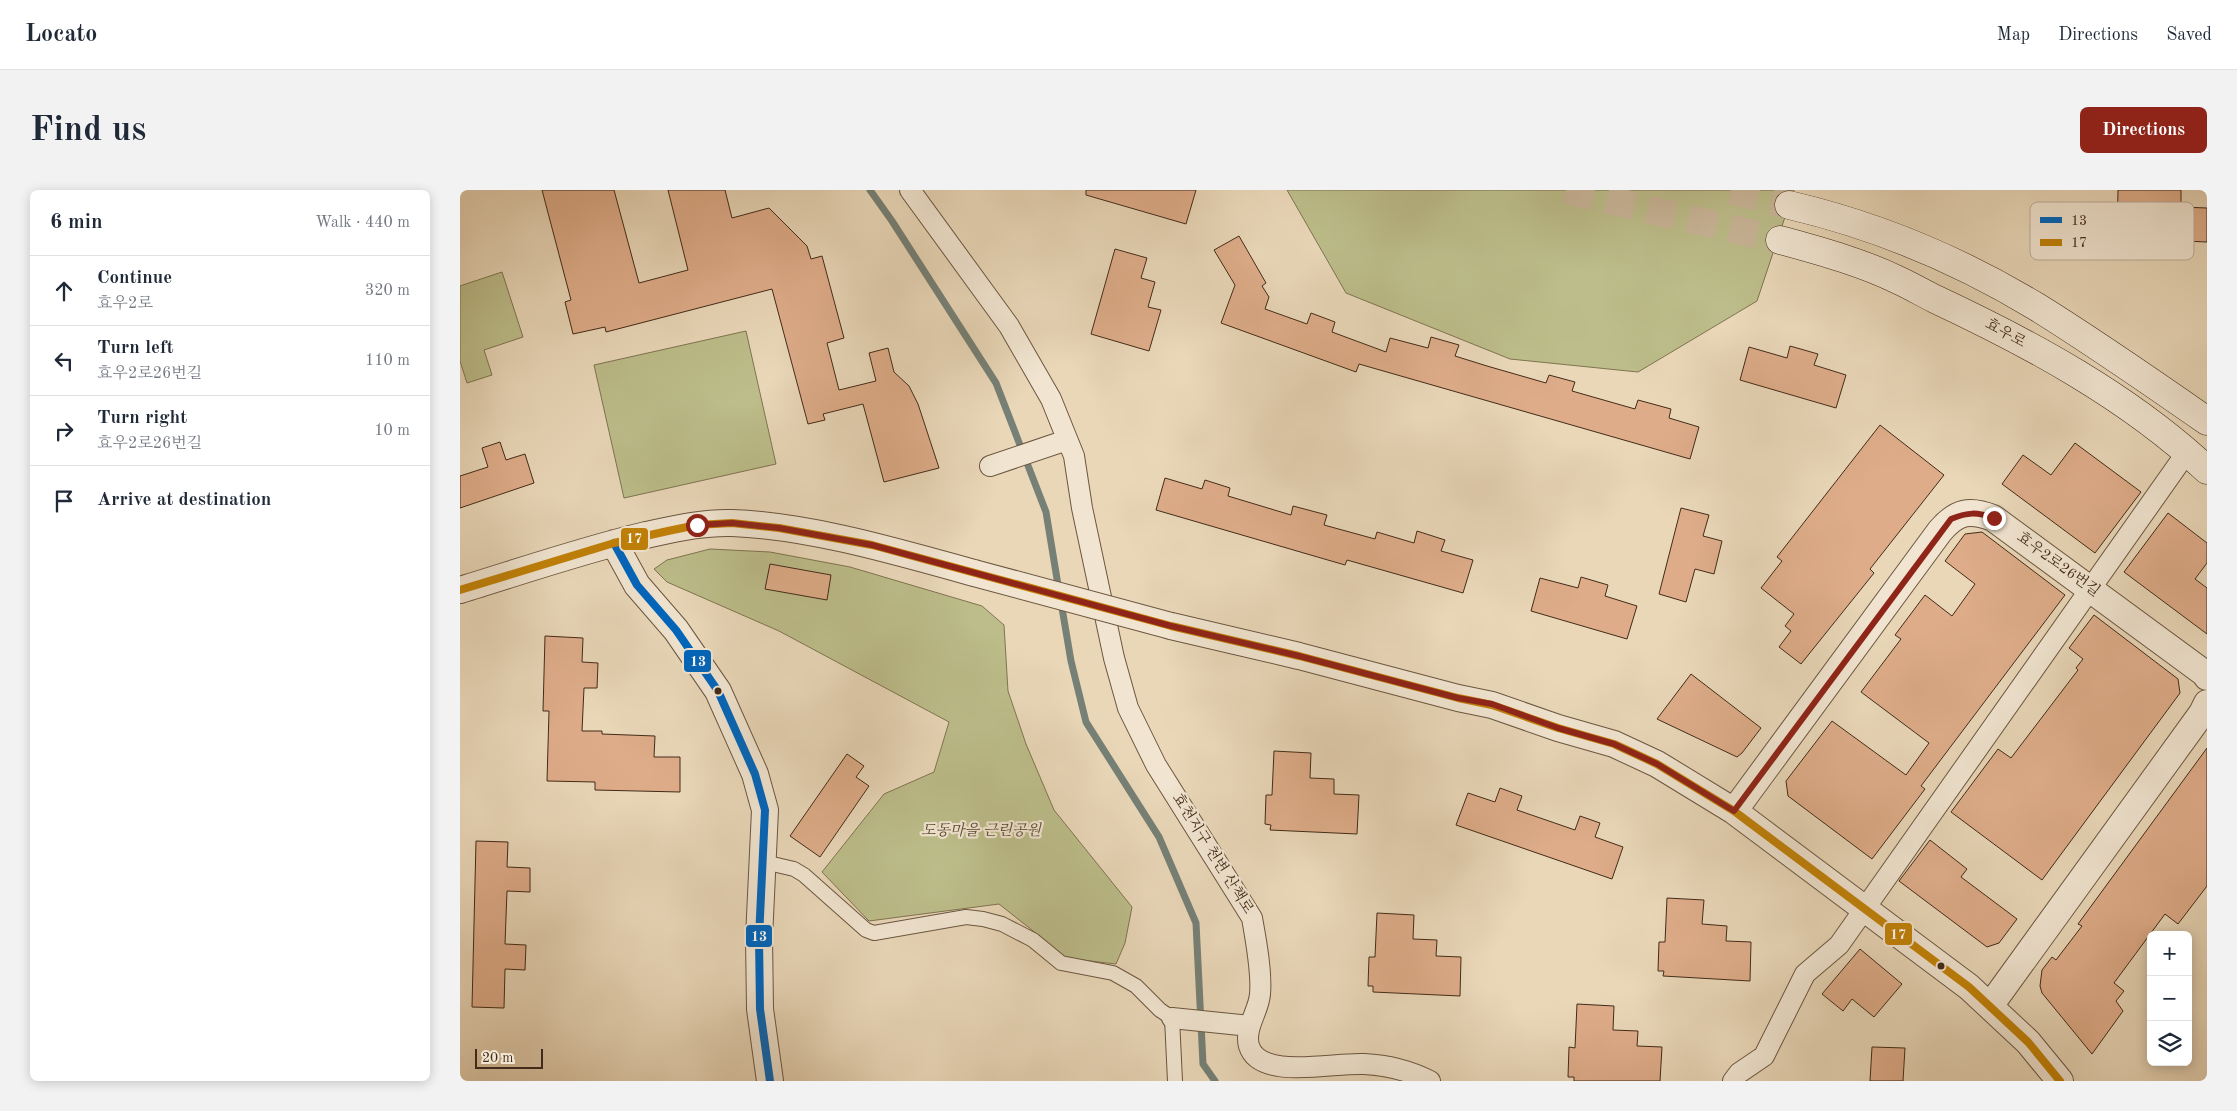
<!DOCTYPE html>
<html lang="en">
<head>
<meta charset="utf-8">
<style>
  body { margin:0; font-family:"Old Standard TT","Noto Serif KR",serif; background:#f2f2f3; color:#1f2937 }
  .controls { position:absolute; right:15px; bottom:15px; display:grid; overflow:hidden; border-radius:8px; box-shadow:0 2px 12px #0003 }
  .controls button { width:45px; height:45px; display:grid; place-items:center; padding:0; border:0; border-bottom:1px solid #e0e1e3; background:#fff; color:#1f2937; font:25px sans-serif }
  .scale { position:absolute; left:15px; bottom:12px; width:68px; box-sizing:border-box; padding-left:5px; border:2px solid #422b18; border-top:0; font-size:14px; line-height:18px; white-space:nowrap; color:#422b18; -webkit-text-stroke:4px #f1e5d1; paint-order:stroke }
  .stop { position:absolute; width:15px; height:15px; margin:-11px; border:4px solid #8f2418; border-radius:50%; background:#fff }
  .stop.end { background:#8f2418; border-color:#fff; box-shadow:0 1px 5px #0008 }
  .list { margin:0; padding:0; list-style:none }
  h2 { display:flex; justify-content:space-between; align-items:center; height:65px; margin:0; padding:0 20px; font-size:21px }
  h2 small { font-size:16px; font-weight:400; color:#747a83 }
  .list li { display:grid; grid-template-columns:32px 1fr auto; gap:15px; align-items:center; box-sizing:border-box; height:70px; padding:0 20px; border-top:1px solid #e0e1e3 }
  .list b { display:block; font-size:19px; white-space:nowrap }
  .list p { margin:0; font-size:16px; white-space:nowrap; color:#747a83 }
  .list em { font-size:16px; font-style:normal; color:#747a83 }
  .icon { flex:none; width:28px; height:28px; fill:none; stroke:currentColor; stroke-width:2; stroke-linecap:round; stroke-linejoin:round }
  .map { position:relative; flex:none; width:1747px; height:891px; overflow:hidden; border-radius:8px }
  header { display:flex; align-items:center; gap:30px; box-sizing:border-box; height:70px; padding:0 25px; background:#fff; border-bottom:1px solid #e0e1e3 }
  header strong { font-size:24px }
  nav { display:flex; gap:28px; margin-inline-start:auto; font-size:18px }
  .intro { display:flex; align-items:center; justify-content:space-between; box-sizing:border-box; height:120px; padding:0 30px }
  h1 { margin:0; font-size:35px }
  .button { padding:12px 22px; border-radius:8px; background:#8f2418; color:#fff; font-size:18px; font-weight:700 }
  main { display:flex; gap:30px; padding:0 30px }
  aside { flex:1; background:#fff; border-radius:8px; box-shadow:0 2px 12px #0003 }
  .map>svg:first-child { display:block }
  .green { fill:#bcbd8a; stroke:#7f7451 }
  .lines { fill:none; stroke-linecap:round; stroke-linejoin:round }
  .stream { stroke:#768076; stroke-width:7 }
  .building { fill:#deac89; stroke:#422b18 }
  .secondary-tunnel { stroke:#c8b598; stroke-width:28; stroke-dasharray:28 14; stroke-linecap:butt }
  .service-casing { stroke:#6c5640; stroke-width:16 }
  .pedestrian-casing { stroke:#6c5640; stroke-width:22 }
  .minor-casing { stroke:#6c5640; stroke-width:28 }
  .secondary-casing { stroke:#422b18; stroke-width:29 }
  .service { stroke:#f1e5d1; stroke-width:14 }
  .pedestrian { stroke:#f1e5d1; stroke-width:20 }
  .minor { stroke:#f1e5d1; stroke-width:26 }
  .secondary { stroke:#f1e5d1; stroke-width:28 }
  .minor-bridge-casing { stroke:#6c5640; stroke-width:28; stroke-linecap:butt }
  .minor-bridge { stroke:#f1e5d1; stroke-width:26 }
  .bus-1-casing { stroke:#f1e5d1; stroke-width:11 }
  .bus-2-casing { stroke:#f1e5d1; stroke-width:11 }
  .bus-1 { stroke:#0065bd; stroke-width:8 }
  .bus-2 { stroke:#c18107; stroke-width:8 }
  .route { stroke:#8f2418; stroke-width:6 }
  .bus-dot { fill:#422b18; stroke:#f1e5d1; stroke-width:2 }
  .labels { text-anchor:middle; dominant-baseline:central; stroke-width:4.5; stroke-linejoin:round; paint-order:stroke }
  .street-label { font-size:15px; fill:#422b18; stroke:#f1e5d1 }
  .park-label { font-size:15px; font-style:italic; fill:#5a482f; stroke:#f1e5d1 }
  .key { fill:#f1e5d1; stroke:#bcad9a; stroke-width:1 }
  .key-label { font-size:14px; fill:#422b18 }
  .line-badge { stroke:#f1e5d1; stroke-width:2 }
  .badge-label { font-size:14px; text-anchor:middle; font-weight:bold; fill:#fff }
</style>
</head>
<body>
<header>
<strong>Locato</strong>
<nav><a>Map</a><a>Directions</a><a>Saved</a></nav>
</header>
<div class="intro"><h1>Find us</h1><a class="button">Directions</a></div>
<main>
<aside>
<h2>6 min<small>Walk · 440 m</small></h2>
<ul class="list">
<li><svg class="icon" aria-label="ahead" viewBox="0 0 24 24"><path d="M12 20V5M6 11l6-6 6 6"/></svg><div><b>Continue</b><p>효우2로</p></div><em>320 m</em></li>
<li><svg class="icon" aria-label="left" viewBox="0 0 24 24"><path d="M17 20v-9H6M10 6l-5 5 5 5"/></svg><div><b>Turn left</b><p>효우2로26번길</p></div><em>110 m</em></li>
<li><svg class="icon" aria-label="right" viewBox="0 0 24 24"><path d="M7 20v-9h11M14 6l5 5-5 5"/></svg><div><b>Turn right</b><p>효우2로26번길</p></div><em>10 m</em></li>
<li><svg class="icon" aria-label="arrive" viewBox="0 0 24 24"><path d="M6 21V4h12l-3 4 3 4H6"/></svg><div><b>Arrive at destination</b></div></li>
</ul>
</aside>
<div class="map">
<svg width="1747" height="891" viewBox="0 0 1747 891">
  <rect width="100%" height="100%" fill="#e9d7b8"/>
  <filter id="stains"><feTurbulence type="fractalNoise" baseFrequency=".004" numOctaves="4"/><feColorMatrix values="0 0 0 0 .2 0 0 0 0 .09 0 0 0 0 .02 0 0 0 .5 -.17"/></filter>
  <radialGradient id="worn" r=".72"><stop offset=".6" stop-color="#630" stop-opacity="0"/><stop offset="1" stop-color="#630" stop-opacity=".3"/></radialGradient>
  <!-- green -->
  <path class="green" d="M 827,0 L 1334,0 L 1297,111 L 1178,182 L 1050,169 L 886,103 Z
    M 42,82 L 63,147 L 24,160 L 32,185 L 7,193 L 0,171 L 0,96 Z
    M 286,141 L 316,274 L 164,308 L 134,175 Z
    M 250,359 L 310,362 L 390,377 L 522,416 L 544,435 L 548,501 L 566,554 L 594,620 L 672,717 L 665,753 L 656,774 L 597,767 L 582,748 L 539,714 L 409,731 L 362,682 L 424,604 L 474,582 L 489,532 L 319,441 L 207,392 L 194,379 L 207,370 Z"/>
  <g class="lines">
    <!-- stream -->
    <path class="stream" d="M 410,0 L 432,31 L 536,193 L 586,322 L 599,401
      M 601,412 L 611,471 L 626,532 L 699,647 L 736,733 L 743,874 L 755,891"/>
  </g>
  <!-- building -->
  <path class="building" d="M 82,0 L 154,0 L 179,93 L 228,80 L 208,0 L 265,0 L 272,28 L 309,18 L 347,56 L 351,69 L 362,66 L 384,148 L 367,153 L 379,200 L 416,191 L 409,163 L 428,158 L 434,182 L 449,196 L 458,214 L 479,278 L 424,292 L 403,214 L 363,224 L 365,230 L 348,234 L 312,99 L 146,142 L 145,137 L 113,144 L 105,112 L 111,110 Z
    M 626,0 L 736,0 L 726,34 L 626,5 Z
    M 1658,0 L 1721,0 L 1721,17 L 1747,18 L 1747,52 L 1657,48 Z
    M 779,46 L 806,93 L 802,96 L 809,107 L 805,119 L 847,134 L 851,123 L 875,132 L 872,142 L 926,162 L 930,148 L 968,158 L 971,147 L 999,155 L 995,166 L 1027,176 L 1086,193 L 1089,185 L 1115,192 L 1112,201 L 1175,219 L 1178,210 L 1211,219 L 1209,228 L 1239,237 L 1230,269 L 899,174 L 896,182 L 761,133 L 775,95 L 754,60 Z
    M 655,59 L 687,68 L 681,88 L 695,92 L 688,117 L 701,120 L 689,161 L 631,144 Z
    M 1330,156 L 1358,164 L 1354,175 L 1386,185 L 1376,218 L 1280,190 L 1289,157 L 1327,168 Z
    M 1420,235 L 1484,285 L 1410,379 L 1414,383 L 1341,474 L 1319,457 L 1331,441 L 1325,436 L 1334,424 L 1301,398 L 1322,371 L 1317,367 Z
    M 40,252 L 46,270 L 65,264 L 74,293 L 0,318 L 0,286 L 28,277 L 22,258 Z
    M 1615,253 L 1681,302 L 1635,363 L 1542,294 L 1563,265 L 1591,285 Z
    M 705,288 L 742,299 L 745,290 L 770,298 L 768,306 L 831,325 L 833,316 L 867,325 L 864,335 L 915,349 L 917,342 L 954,353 L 957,341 L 985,350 L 981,361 L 1013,370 L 1003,403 L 887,370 L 885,375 L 696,320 Z
    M 1221,318 L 1249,325 L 1243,346 L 1262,351 L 1254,384 L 1235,379 L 1226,412 L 1199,404 Z
    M 1708,323 L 1747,353 L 1747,373 L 1735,389 L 1747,398 L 1747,444 L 1664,382 Z
    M 1522,342 L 1605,405 L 1461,596 L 1465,599 L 1412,669 L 1328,606 L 1326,591 L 1372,531 L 1446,585 L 1469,553 L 1401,502 L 1441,449 L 1435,445 L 1465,405 L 1492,426 L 1515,394 L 1485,371 L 1505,344 Z
    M 310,374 L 371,385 L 367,410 L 305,399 Z
    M 1121,387 L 1148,395 L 1145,406 L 1177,416 L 1167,449 L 1071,421 L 1080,388 L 1118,398 Z
    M 1634,425 L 1718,489 L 1720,503 L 1582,690 L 1491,622 L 1538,559 L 1551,568 L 1618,480 L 1616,478 L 1623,469 L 1609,458 Z
    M 85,446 L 123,448 L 122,472 L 138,473 L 137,498 L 124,498 L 122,541 L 142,541 L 142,544 L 195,546 L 194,567 L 220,567 L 220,602 L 135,600 L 135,592 L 87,591 L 89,521 L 83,521 Z
    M 1231,484 L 1301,538 L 1282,563 L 1277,567 L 1197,529 Z
    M 1747,558 L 1747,696 L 1718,734 L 1705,724 L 1654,793 L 1664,801 L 1656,811 L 1663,821 L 1632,864 L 1582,803 L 1580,796 L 1582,780 L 1592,767 L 1596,770 L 1622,736 L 1618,734 Z
    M 814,561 L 851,563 L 850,588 L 874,589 L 874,604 L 899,605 L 897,644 L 810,640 L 811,635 L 805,634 L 806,605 L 812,605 Z
    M 387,564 L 404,576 L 396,587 L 409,596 L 360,667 L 330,646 Z
    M 1040,598 L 1062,606 L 1057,620 L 1115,640 L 1120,626 L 1140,633 L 1135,647 L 1163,657 L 1152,689 L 996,635 L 1008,603 L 1035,612 Z
    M 1470,650 L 1507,679 L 1501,687 L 1557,729 L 1539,753 L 1527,757 L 1439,691 Z
    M 16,651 L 48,652 L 47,677 L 70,678 L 70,702 L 47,701 L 45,754 L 66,755 L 65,780 L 45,779 L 44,818 L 12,817 Z
    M 1207,708 L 1244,710 L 1242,734 L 1267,736 L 1266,751 L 1291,752 L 1290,791 L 1203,786 L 1204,781 L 1198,781 L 1199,752 L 1205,752 Z
    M 917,723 L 954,725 L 953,749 L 977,750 L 976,766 L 1001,767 L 1000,806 L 913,802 L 913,796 L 908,796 L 909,767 L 915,767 Z
    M 1400,759 L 1442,794 L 1414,827 L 1392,809 L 1383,821 L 1362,804 Z
    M 1117,814 L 1154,816 L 1153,840 L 1178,841 L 1177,856 L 1202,857 L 1200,891 L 1114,891 L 1114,887 L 1108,887 L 1109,857 L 1115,858 Z
    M 1412,857 L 1445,858 L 1443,891 L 1410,891 Z"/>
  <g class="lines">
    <!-- secondary-tunnel -->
    <path class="secondary-tunnel" d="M 1106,0 L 1320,50
      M 1271,0 L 1329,15"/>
    <defs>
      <path id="service" d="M 304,672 L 334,679 L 344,685 L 406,740 L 414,743 L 506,727 L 523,729 L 542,734 L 573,750 L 601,773 L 653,783 L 676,796 L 700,820 L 712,828 L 715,891"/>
      <path id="pedestrian" d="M 450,0 L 549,136 L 591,209 L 614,266 L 622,318 L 654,468 L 668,518 L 696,575 L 792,728 C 796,750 802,783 800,804 C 799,821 784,838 789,856 C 800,891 874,872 904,874 C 926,875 950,881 970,891
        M 530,276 L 607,250
        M 712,828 L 790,836
        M 1273,891 L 1279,883 L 1304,866 L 1345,784 L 1379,755 L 1727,262"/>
      <path id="minor" d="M 154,353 L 177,395 L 216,440 L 258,501 L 295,584 L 305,620 L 299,748 L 300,819 L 310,891
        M 0,400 C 62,381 123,360 186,345 C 214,339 243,332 272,333 C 351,336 438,362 514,383
        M 711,436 L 839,466 L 998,508 L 1032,515 L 1098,538 L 1154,554 L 1197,574 L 1274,621 L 1509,797 L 1568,852 L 1600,891
        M 1274,621 L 1480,341 C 1497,321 1510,319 1533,328 L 1744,483 L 1747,487
        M 1530,816 L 1742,523 L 1747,513"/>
      <path id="secondary" d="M 1329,15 C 1415,35 1501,71 1577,117 C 1635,153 1691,192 1747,231
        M 1320,50 C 1360,61 1401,72 1438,90 C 1451,96 1463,103 1475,109 C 1571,154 1669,207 1747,280"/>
    </defs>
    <!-- service casing -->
    <use href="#service" class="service-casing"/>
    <!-- pedestrian casing -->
    <use href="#pedestrian" class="pedestrian-casing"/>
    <!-- minor casing -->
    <use href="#minor" class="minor-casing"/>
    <!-- secondary casing -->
    <use href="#secondary" class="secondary-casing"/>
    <!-- service -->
    <use href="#service" class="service"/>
    <!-- pedestrian -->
    <use href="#pedestrian" class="pedestrian"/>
    <!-- minor -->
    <use href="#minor" class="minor"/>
    <!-- secondary -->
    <use href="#secondary" class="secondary"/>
    <defs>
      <path id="minor-bridge" d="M 514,383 L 711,436"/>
    </defs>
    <!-- minor-bridge casing -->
    <use href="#minor-bridge" class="minor-bridge-casing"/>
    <!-- minor-bridge -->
    <use href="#minor-bridge" class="minor-bridge"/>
    <defs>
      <path id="bus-1" d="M 154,353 L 177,395 L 216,440 L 258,501 L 295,584 L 305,620 L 299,748 L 300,819 L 310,891"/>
      <path id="bus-2" d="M 0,400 L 154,353 L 208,341 L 237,335 L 272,333 L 319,338 L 412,355 L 711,436 L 839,466 L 998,508 L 1032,515 L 1098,538 L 1154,554 L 1197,574 L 1274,621 L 1509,797 L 1568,852 L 1600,891"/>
    </defs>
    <!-- bus-1 casing -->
    <use href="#bus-1" class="bus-1-casing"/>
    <!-- bus-2 casing -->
    <use href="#bus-2" class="bus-2-casing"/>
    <!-- bus-1 -->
    <use href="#bus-1" class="bus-1"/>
    <!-- bus-2 -->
    <use href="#bus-2" class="bus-2"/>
  </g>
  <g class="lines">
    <!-- route -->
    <path class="route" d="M 237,335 L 272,333 L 319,338 L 412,355 L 711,436 L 839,466 L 998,508 L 1032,514 L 1098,538 L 1154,554 L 1197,574 L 1274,621 L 1491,329 C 1508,322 1517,322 1534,328"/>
  </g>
  <!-- markers -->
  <g class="bus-dot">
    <circle cx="258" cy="501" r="4.5"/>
    <circle cx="1481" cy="776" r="4.5"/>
  </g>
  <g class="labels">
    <!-- street labels -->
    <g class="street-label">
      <text transform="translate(1545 144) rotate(29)">효우로</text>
      <text transform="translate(1598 375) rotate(36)">효우2로26번길</text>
      <text transform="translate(752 664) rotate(58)">효천지구 천변 산책로</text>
    </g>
    <!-- park labels -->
    <g class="park-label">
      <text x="521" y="641">도동마을 근린공원</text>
    </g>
  </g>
  <!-- legend -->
  <rect x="1570" y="12" width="164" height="58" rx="8" class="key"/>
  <rect x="1580" y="27" width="22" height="6" fill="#0065bd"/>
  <rect x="1580" y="49" width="22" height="7" fill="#c18107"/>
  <g class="key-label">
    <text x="1611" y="35">13</text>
    <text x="1611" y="57">17</text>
  </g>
  <g class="line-badge">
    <rect x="160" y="337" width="29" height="24" rx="5" fill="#c18107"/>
    <rect x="223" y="459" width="29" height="24" rx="5" fill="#0065bd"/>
    <rect x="1424" y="732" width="29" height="24" rx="5" fill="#c18107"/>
    <rect x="285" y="734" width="28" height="24" rx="5" fill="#0065bd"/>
  </g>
  <g class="badge-label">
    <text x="174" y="353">17</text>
    <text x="238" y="476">13</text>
    <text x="1438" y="749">17</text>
    <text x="299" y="751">13</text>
  </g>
  <rect width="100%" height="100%" filter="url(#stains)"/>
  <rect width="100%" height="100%" fill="url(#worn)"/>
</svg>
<div class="controls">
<button>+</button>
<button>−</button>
<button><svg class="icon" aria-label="layers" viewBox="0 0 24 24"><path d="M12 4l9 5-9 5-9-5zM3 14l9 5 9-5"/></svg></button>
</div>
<div class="scale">20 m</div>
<div class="stop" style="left:237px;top:335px"></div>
<div class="stop end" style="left:1534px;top:328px"></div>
</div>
</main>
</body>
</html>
